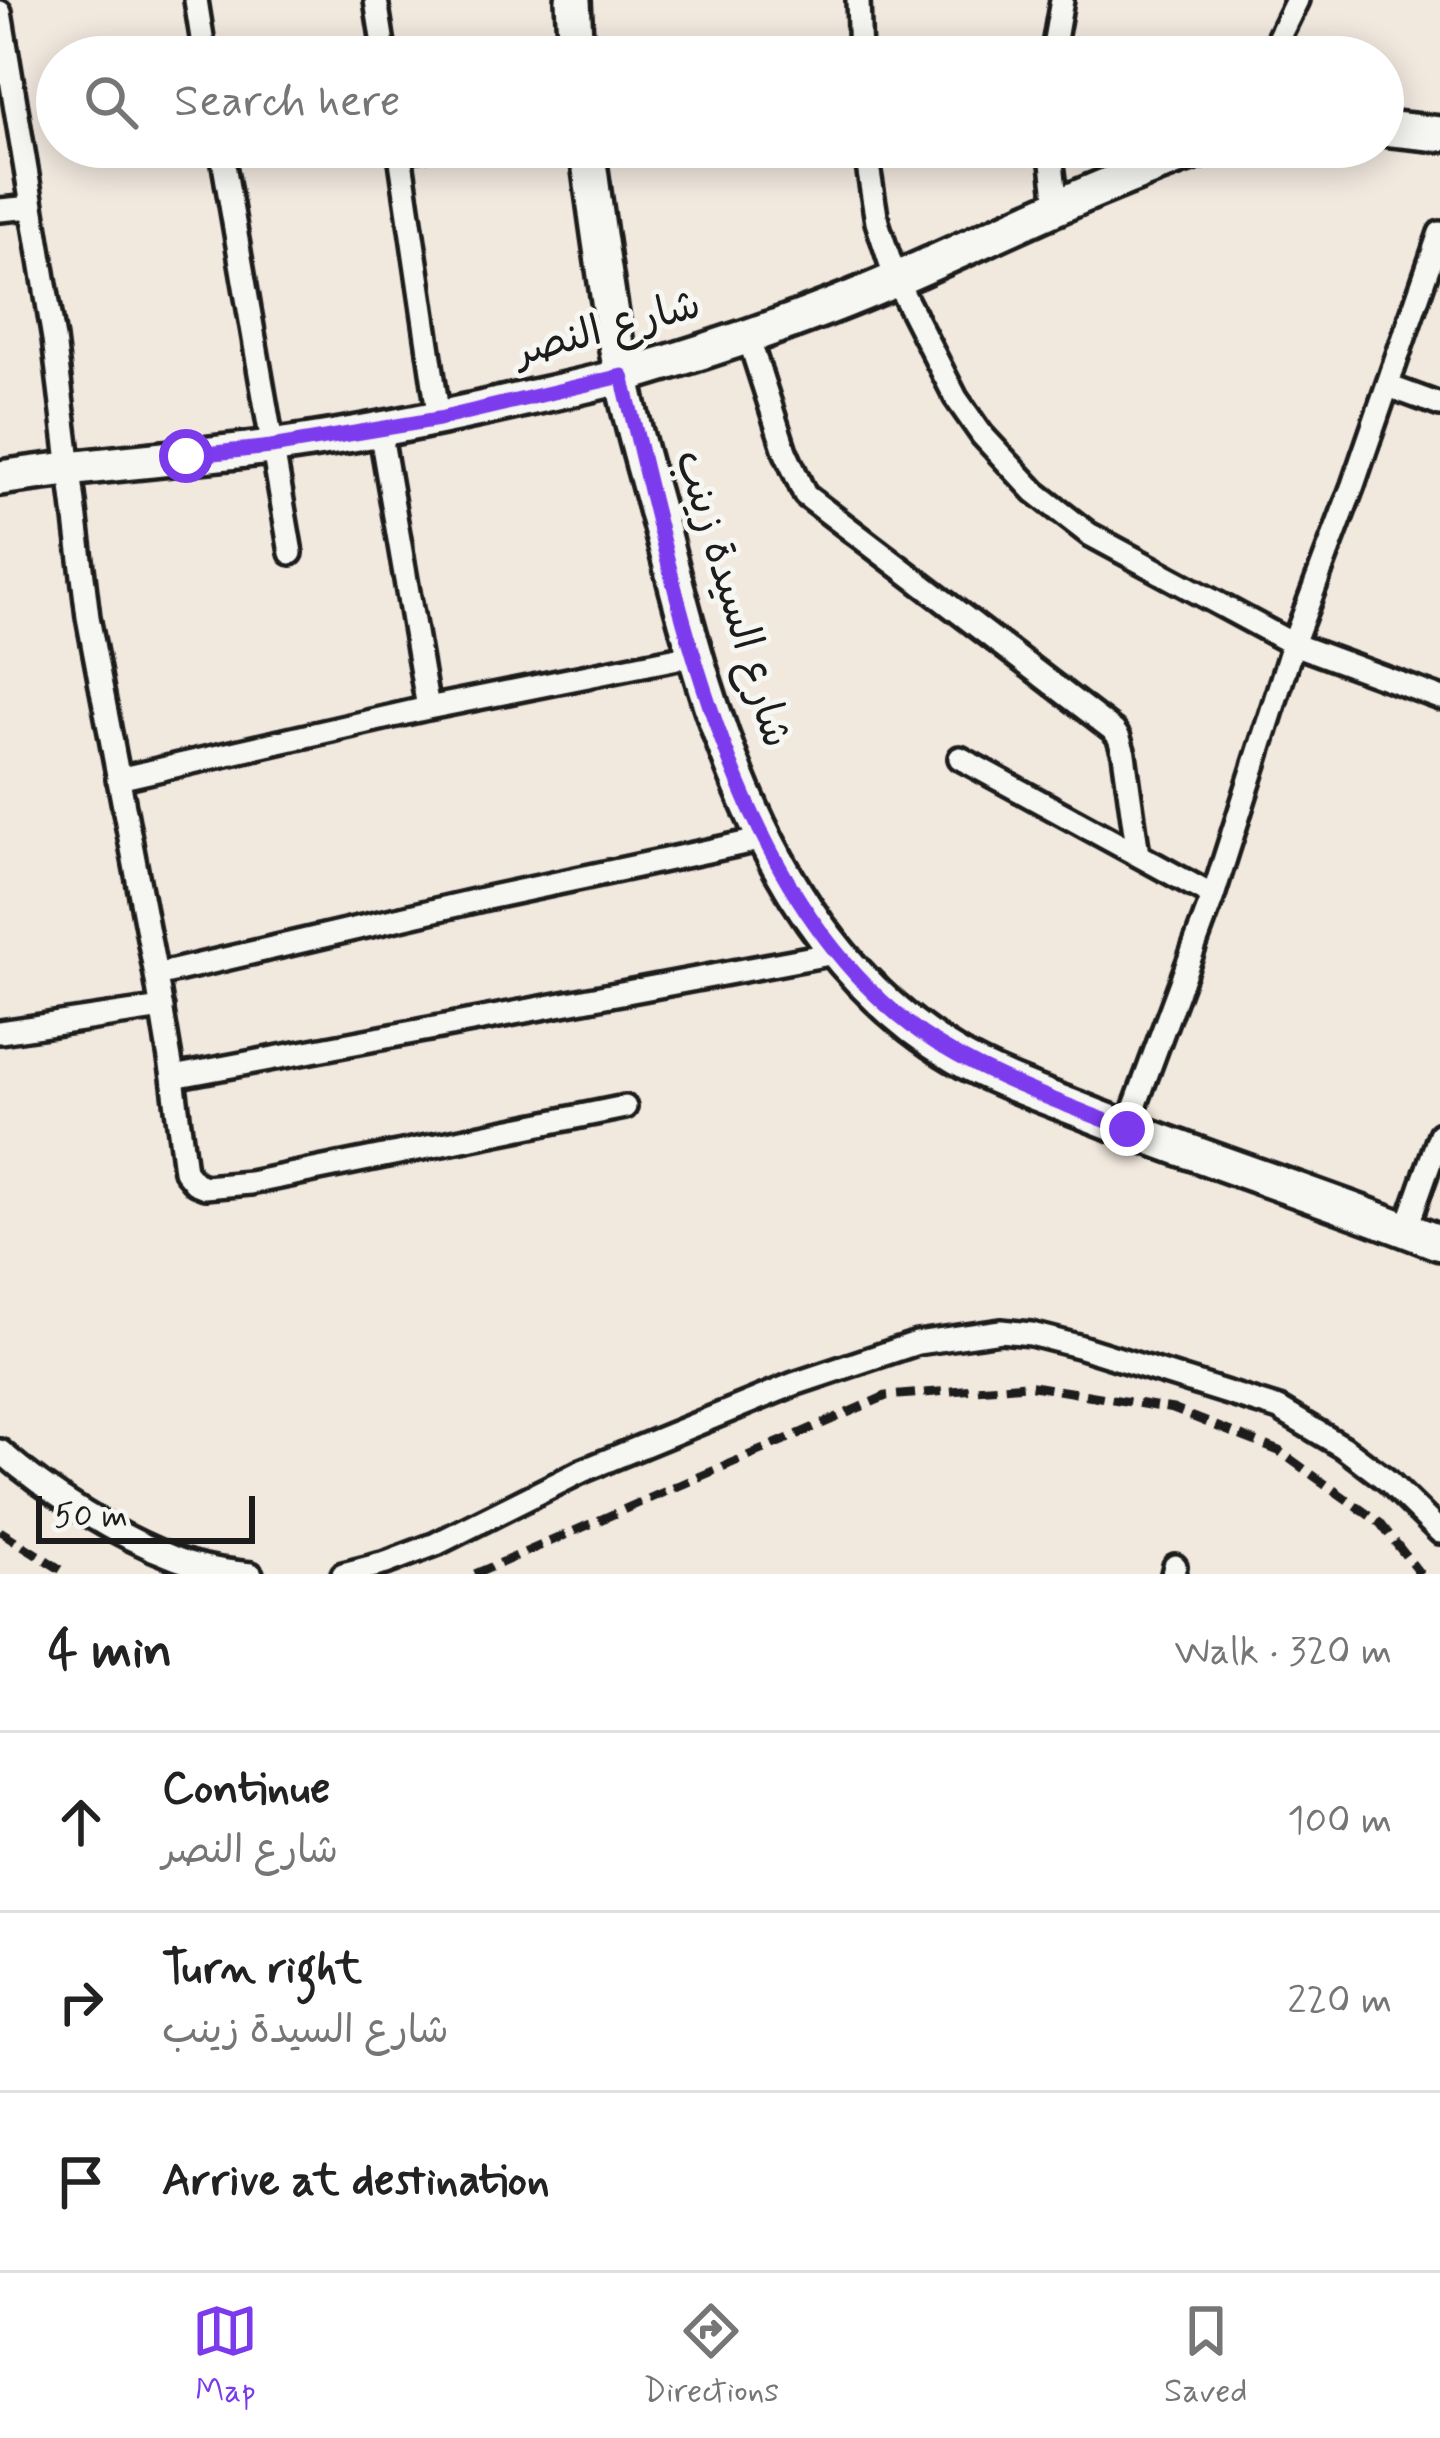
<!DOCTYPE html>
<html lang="en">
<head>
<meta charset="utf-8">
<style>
  body { margin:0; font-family:Mynerve,"Playpen Sans Arabic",sans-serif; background:#f2f2f2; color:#222 }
  .scale { position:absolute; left:36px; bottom:30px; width:219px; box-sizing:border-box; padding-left:12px; border:6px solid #1c1c1c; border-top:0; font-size:33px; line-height:42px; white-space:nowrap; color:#1c1c1c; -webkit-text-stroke:9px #f6f6f2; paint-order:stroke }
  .stop { position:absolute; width:36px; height:36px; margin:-27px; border:9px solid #7c3aed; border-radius:50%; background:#fff }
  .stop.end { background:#7c3aed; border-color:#fff; box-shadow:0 3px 12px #0008 }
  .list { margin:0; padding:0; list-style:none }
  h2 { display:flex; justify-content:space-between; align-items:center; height:156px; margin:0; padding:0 48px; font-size:51px }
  h2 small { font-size:39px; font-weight:400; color:#767676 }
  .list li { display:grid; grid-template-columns:78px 1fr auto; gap:36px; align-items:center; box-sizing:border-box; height:180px; padding:0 48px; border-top:3px solid #e0e0e0 }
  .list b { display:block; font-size:45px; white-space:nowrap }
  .list p { margin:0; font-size:39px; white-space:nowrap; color:#767676 }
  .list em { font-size:39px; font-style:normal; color:#767676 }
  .icon { flex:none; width:66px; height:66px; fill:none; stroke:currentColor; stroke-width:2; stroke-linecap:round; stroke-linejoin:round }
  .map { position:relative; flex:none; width:1440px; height:1574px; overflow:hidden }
  .search { position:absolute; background:#fff; box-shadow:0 6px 30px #0003; left:36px; right:36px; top:36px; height:132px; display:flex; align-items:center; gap:30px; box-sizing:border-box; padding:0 42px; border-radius:66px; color:#767676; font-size:45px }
  .sheet { height:696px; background:#fff }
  nav { display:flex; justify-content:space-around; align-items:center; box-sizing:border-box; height:168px; border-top:3px solid #e0e0e0; background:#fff; font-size:33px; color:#767676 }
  nav a { display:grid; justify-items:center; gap:6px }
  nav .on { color:#7c3aed }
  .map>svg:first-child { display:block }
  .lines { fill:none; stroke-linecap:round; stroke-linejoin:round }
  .street-casing { stroke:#1c1c1c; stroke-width:30 }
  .secondary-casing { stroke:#1c1c1c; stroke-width:42 }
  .street { stroke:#f6f6f2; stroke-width:21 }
  .secondary { stroke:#f6f6f2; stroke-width:33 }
  .rail { stroke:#1c1c1c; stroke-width:9; stroke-dasharray:18 9; stroke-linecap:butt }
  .route { stroke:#7c3aed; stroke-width:15 }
  .labels { text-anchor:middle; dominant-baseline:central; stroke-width:10; stroke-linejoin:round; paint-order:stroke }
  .street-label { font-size:42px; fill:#1c1c1c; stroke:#f6f6f2 }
</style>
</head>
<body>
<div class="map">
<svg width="1440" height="1574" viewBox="0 0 1440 1574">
  <rect width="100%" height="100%" fill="#f1e8de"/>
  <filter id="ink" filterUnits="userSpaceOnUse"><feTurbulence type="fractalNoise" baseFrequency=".00833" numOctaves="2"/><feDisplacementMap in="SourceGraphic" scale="24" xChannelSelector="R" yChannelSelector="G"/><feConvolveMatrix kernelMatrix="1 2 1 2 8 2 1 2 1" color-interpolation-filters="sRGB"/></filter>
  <g filter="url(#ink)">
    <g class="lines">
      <defs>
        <path id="street" d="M 196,0 L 205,57
          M 376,0 L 385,57
          M 858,0 L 860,57
          M 0,12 L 54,339 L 88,617 L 156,975 L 173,1077 L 185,1171 L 195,1183 L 205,1187 L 250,1183 L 625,1107
          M 1052,57 L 1062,0
          M 1269,57 L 1297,0
          M 221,147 L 291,553
          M 399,147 L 439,419
          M 865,147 L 877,222 L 896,280 L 956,398 L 982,435 L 1035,492 L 1089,534 L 1293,644 L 1440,698
          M 1050,147 L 1057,205
          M 400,152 L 428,147
          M 0,210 L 32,207
          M 748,336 L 785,451 L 805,495 L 1114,731 L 1119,738 L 1124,754 L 1138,855
          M 1388,386 L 1440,405
          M 380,429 L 428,708
          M 960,758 L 1213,896
          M 118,779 L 428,708 L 693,655
          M 156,975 L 487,898 L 764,839
          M 0,1032 L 162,1008
          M 173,1077 L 835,953
          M 1127,1128 L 1213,896 L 1293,644 L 1353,485 L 1440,233
          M 1406,1230 L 1440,1134
          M 0,1451 C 49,1494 116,1536 177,1559 C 201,1568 226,1571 251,1574
          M 343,1574 L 386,1563 L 436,1544 L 582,1471 L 794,1384 L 917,1343 L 1001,1331 L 1031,1334 L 1078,1346 L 1279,1409 L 1343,1447 L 1388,1481 L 1440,1532
          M 1173,1574 L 1175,1566"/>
        <path id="secondary" d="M 573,0 L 576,57
          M 1383,128 L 1440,134
          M 587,147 C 597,222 607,298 621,372 C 631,425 648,478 662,531 C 711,725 772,947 956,1056 C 997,1080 1045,1096 1090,1114 C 1205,1160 1324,1197 1440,1243
          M 0,478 C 90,464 180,459 270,447 C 357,435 443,418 529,398 C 561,391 594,384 626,375 C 718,348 811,317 899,278 C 1002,233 1101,183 1208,147"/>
      </defs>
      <!-- street casing -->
      <use href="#street" class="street-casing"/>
      <!-- secondary casing -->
      <use href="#secondary" class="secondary-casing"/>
      <!-- street -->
      <use href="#street" class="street"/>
      <!-- secondary -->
      <use href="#secondary" class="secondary"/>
      <!-- rail -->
      <path class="rail" d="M 0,1531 L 68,1574
        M 475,1574 L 886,1396 L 1027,1385 L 1173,1409 L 1279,1451 L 1380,1523 L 1420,1574"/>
    </g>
  </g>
  <g class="lines" filter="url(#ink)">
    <!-- route -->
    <path class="route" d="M 186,456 L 271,447 L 439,419 L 622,376 C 678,594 727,894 921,1033 C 983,1076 1058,1101 1127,1129"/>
  </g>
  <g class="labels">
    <!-- street labels -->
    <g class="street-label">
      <text transform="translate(608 329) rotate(-15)">شارع النصر</text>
      <text transform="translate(732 599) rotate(73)">شارع السيدة زينب</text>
    </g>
  </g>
</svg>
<div class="scale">50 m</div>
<div class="stop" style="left:186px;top:456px"></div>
<div class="stop end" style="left:1127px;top:1129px"></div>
<div class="search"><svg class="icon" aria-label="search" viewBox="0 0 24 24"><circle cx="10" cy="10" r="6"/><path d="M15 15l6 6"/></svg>Search here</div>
</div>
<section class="sheet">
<h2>4 min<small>Walk · 320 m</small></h2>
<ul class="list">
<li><svg class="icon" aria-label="ahead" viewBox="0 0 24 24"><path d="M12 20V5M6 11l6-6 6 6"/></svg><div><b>Continue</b><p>شارع النصر</p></div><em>100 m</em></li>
<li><svg class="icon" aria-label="right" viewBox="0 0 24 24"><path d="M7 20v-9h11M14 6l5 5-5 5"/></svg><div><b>Turn right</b><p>شارع السيدة زينب</p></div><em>220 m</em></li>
<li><svg class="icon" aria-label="arrive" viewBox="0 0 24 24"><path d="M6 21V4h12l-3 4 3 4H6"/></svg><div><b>Arrive at destination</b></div></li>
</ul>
</section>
<nav>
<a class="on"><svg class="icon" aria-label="map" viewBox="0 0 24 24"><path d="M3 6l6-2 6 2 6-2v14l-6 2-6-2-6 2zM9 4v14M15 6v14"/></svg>Map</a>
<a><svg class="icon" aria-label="directions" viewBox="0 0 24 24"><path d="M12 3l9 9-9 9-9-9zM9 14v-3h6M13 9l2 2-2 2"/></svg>Directions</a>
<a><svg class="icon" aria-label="saved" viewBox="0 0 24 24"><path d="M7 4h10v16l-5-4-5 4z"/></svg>Saved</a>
</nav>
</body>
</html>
